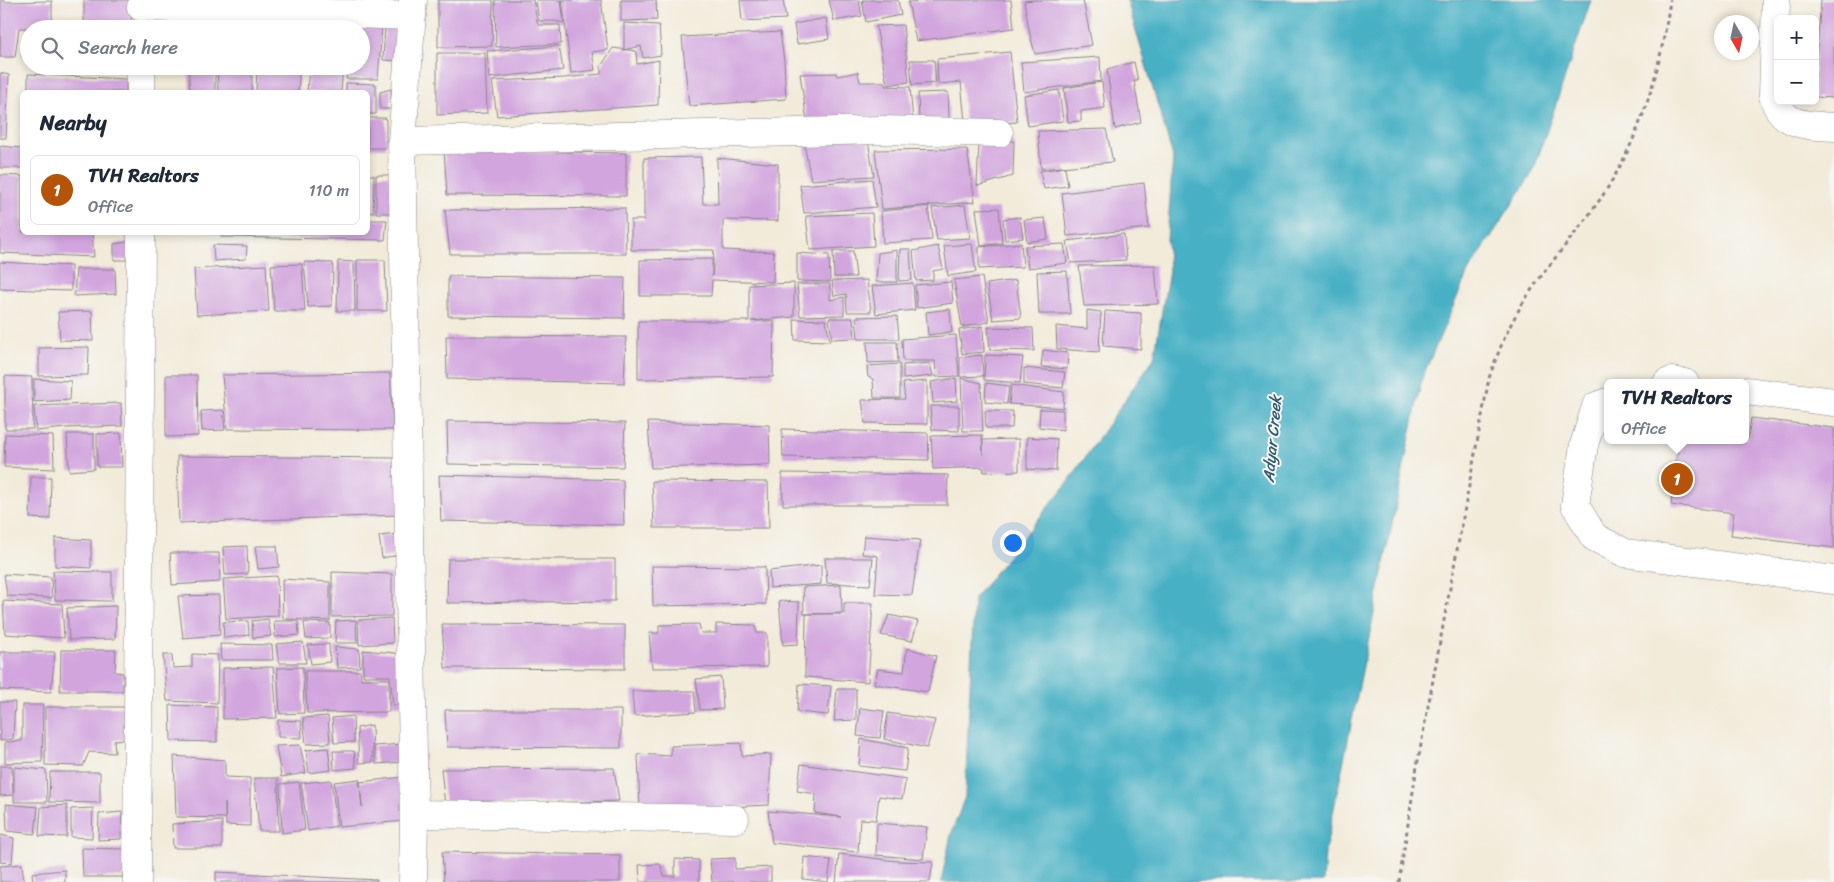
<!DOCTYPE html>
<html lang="en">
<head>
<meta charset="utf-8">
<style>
  body { margin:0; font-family:Sriracha,sans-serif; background:#f2f2f3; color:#1f2937 }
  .controls { position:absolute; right:15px; top:15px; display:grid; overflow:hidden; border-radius:8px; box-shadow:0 2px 8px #0003 }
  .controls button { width:45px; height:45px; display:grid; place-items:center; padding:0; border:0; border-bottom:1px solid #e0e1e3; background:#fff; color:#1f2937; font:25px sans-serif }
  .compass { position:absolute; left:1714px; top:15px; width:45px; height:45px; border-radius:50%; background:#fff; box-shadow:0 2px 8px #0003; rotate:171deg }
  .you { position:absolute; left:1012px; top:542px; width:18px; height:18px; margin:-12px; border:4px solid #fff; border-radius:50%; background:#1a73e8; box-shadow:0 0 0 8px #1a73e833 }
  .badge { display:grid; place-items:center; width:32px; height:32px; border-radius:50%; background:#b45309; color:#fff; font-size:16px; font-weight:700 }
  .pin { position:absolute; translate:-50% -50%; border:2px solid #fff; box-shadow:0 1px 5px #0006 }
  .popup { position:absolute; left:1604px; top:379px; width:145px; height:65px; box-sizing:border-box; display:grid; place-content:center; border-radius:8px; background:#fff; filter:drop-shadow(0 1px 4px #0005); font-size:16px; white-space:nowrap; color:#747a83 }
  .popup b { font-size:19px; color:#1f2937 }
  .popup::after { content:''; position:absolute; left:50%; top:100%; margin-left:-10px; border:10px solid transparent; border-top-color:#fff }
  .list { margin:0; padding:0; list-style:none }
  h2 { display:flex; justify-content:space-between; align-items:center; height:65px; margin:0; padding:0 20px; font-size:21px }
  h2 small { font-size:16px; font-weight:400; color:#747a83 }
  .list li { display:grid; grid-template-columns:32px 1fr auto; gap:15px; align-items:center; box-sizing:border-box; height:70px; margin:0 10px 10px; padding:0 10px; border:1px solid #e0e1e3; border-radius:8px }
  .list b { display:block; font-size:19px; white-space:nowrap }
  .list p { margin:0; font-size:16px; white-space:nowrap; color:#747a83 }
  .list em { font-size:16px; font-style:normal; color:#747a83 }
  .icon { flex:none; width:28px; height:28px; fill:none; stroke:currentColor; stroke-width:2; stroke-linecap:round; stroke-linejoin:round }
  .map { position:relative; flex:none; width:1834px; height:882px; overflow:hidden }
  .search { position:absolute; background:#fff; box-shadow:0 2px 8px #0003; left:20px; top:20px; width:350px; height:55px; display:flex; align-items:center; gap:12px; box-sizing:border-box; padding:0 18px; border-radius:28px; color:#747a83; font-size:19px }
  .panel { position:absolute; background:#fff; box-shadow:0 2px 8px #0003; left:20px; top:90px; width:350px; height:145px; border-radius:8px }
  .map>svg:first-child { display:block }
  .water { fill:#47b0c5; stroke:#346980 }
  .building { fill:#d2a5de }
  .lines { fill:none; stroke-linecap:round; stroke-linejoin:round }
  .minor-casing { stroke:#8a868a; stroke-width:29 }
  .path { stroke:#8a868a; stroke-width:3; stroke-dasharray:4 4; stroke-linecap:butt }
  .minor { stroke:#fff; stroke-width:28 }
  .labels { text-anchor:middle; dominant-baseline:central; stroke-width:4; stroke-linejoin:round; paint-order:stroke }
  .water-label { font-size:16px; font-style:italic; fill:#315b72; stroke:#f6f6f2 }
</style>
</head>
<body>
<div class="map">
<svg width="1834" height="882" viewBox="0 0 1834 882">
  <rect width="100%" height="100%" fill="#f6f6f2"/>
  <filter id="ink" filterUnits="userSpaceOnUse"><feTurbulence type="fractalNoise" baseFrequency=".02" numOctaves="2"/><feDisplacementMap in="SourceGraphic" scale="10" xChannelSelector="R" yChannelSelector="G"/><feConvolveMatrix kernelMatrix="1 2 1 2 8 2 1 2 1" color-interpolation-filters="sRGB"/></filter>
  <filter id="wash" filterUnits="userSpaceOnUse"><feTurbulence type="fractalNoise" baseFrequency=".0096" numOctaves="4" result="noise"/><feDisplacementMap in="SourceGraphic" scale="20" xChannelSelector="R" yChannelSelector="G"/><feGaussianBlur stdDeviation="1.12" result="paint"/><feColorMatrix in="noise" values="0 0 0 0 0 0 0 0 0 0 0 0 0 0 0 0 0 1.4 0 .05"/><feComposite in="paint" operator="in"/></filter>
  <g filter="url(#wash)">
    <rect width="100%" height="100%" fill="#f2ebda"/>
    <!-- water -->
    <path class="water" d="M 1127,0 L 1591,0 L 1533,172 L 1468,272 L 1422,378 L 1325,852 L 1323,882 L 941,882 L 951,835 L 965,797 L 974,599 L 1069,481 L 1154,358 L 1169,271 L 1167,240 L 1173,157 Z"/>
    <g id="blocks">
      <!-- building -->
      <path class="building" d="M 1,0 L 5,0 L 5,2 L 52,1 L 52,29 L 19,28 L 15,57 L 0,57 Z
        M 84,0 L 131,0 L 131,29 L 84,29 Z
        M 438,0 L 493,0 L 492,46 L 438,47 Z
        M 495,0 L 533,0 L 538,25 L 560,25 L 561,44 L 496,47 Z
        M 536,0 L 561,0 L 564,23 L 554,21 L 539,21 Z
        M 562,0 L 601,0 L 608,50 L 592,52 L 595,70 L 571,73 Z
        M 621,0 L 656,0 L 657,20 L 621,21 Z
        M 740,0 L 783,0 L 786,19 L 742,21 Z
        M 829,0 L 859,0 L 862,16 L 834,21 Z
        M 862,0 L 898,0 L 901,15 L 866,22 Z
        M 934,0 L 1011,0 L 1014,28 L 916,41 L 908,2 Z
        M 1034,0 L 1083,0 L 1092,45 L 1035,54 L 1029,30 L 1024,1 Z
        M 1821,0 L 1834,0 L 1834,98 L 1815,97 L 1815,71 Z
        M 826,18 L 829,39 L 797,44 L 794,24 Z
        M 624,23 L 659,25 L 661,55 L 643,58 L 641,46 L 624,50 Z
        M 348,24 L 382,27 L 378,79 L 346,79 L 347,66 L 361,66 L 361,29 L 348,29 Z
        M 903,25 L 909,82 L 887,85 L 876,26 Z
        M 385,26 L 402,26 L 399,61 L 383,60 Z
        M 780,32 L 784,61 L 786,99 L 689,106 L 682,37 Z
        M 24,38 L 29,38 L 29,56 L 22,56 Z
        M 559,46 L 563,70 L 489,78 L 487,51 Z
        M 613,48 L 636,51 L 637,64 L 659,60 L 658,105 L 497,116 L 492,81 L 564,78 L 601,74 L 601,66 Z
        M 1010,52 L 1017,122 L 988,124 L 965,122 L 961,82 L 938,84 L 937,59 Z
        M 437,53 L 485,53 L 487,113 L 437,115 Z
        M 1100,57 L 1101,81 L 1024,92 L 1021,62 Z
        M 910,60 L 934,60 L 936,83 L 912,85 Z
        M 1134,62 L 1138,81 L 1134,81 L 1141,122 L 1115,129 L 1107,69 Z
        M 188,66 L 215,66 L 215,92 L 190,92 Z
        M 217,66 L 252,66 L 252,92 L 218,92 Z
        M 257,66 L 300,66 L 298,92 L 256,92 Z
        M 309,66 L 343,66 L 341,92 L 307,92 Z
        M 858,72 L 860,82 L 884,82 L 885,86 L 910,87 L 913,121 L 807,121 L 800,74 L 836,73 L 837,76 Z
        M 0,73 L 9,75 L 6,138 L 0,138 Z
        M 28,74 L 126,79 L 126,92 L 28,92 Z
        M 1102,82 L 1105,108 L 1081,111 L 1081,121 L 1068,122 L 1064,88 Z
        M 346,83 L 376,84 L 376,114 L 368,114 L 368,92 L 346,92 Z
        M 391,89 L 391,109 L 380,109 L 380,92 Z
        M 1059,90 L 1063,121 L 1028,126 L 1024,95 Z
        M 948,92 L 949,119 L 919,122 L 918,93 Z
        M 368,118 L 386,118 L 386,148 L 368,148 Z
        M 1106,129 L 1113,162 L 1041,169 L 1038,131 Z
        M 867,135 L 874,176 L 811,180 L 803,138 Z
        M 1014,141 L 1013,176 L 977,186 L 979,142 Z
        M 0,146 L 22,148 L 22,168 L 0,168 Z
        M 967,149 L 975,202 L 882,209 L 875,150 Z
        M 444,150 L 626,153 L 626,196 L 447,195 Z
        M 701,157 L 703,204 L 718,204 L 717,158 L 778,164 L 778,221 L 723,220 L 723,250 L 774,252 L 773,282 L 712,280 L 711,296 L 640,296 L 640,260 L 712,259 L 712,276 L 714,250 L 631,250 L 631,220 L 644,220 L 644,158 Z
        M 1065,167 L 1068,186 L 1044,189 L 1040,171 Z
        M 0,175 L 22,176 L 22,232 L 92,232 L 94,257 L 0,253 Z
        M 368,175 L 374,175 L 373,213 L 368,212 Z
        M 376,175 L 398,175 L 397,213 L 376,213 Z
        M 872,179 L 876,207 L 804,213 L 800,185 Z
        M 1144,183 L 1149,228 L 1067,236 L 1062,193 Z
        M 965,205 L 970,238 L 937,240 L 932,208 Z
        M 928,206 L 932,240 L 883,243 L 881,211 Z
        M 625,208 L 626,254 L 450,254 L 445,210 Z
        M 999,208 L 1002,243 L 981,246 L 976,209 Z
        M 872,213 L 874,246 L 810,250 L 806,216 Z
        M 1020,217 L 1023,238 L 1005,240 L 1003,219 Z
        M 1045,218 L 1048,239 L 1027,242 L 1024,220 Z
        M 368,220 L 387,220 L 385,240 L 221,237 L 221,232 L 368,232 Z
        M 1124,234 L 1126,260 L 1071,263 L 1067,241 Z
        M 133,241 L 134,260 L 114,260 L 114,244 Z
        M 1021,243 L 1023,267 L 979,269 L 979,247 Z
        M 972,244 L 976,272 L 948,276 L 944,246 Z
        M 1064,244 L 1067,263 L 1028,268 L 1025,246 Z
        M 213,245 L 247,246 L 246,259 L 214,261 Z
        M 938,246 L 943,269 L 933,271 L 933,280 L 916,281 L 913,251 Z
        M 900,249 L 910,249 L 912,280 L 899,281 Z
        M 897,250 L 897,282 L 876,282 L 878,253 Z
        M 833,251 L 853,251 L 856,277 L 834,277 Z
        M 797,253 L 829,255 L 830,282 L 797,281 Z
        M 357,260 L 385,260 L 387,311 L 357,311 Z
        M 338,261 L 354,262 L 355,311 L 337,311 Z
        M 0,262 L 71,266 L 71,291 L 0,289 Z
        M 304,262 L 333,263 L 332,306 L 308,307 Z
        M 302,264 L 305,311 L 274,311 L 271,265 Z
        M 266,265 L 269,311 L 197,315 L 194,269 Z
        M 1155,265 L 1158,304 L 1084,306 L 1079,266 Z
        M 76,269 L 115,269 L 116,294 L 74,296 Z
        M 1067,271 L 1070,314 L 1039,314 L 1037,272 Z
        M 448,276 L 625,278 L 624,318 L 448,316 Z
        M 982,277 L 989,322 L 962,327 L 954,280 Z
        M 867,280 L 871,312 L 847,312 L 846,294 L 834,296 L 832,281 Z
        M 1016,280 L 1021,318 L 993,320 L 987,284 Z
        M 951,282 L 953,303 L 917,308 L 915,285 Z
        M 794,283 L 794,317 L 751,321 L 774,321 L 773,377 L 638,379 L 638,321 L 749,321 L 749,285 Z
        M 913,283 L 915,310 L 876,314 L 872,286 Z
        M 797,284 L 830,284 L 830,300 L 844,297 L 844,315 L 800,316 Z
        M 950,309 L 952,332 L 928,335 L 926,312 Z
        M 1087,310 L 1101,312 L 1099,352 L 1057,349 L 1056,326 L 1087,329 Z
        M 92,311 L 93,341 L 60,340 L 58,312 Z
        M 1105,311 L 1141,313 L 1141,349 L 1103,346 Z
        M 897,316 L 899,339 L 858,339 L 856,317 Z
        M 829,318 L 853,318 L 855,338 L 832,339 Z
        M 794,319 L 826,320 L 830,341 L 795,340 Z
        M 983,326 L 984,352 L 962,354 L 959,330 Z
        M 988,327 L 1033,328 L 1034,351 L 990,350 Z
        M 956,335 L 959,376 L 936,377 L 935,361 L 903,361 L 902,339 Z
        M 446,336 L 626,337 L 624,383 L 447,379 Z
        M 867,342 L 897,342 L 898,362 L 868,363 Z
        M 89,347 L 88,375 L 39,376 L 39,348 Z
        M 1043,350 L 1068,353 L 1067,369 L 1041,367 Z
        M 982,355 L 983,376 L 960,377 L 960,357 Z
        M 985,355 L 1023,357 L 1020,383 L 984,380 Z
        M 930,363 L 933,376 L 903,379 L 903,365 Z
        M 900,364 L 900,398 L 874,398 L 873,379 L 868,377 L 867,366 Z
        M 1024,368 L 1065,372 L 1063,388 L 1024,384 Z
        M 390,373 L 393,430 L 227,429 L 222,375 Z
        M 166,375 L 197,375 L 198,436 L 166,437 Z
        M 5,376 L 32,377 L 33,429 L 5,429 Z
        M 956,378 L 957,401 L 933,403 L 931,382 Z
        M 961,378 L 981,383 L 983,431 L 963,431 Z
        M 34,379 L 71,381 L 70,400 L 34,402 Z
        M 927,381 L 927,424 L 865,423 L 862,400 L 905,399 L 903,383 Z
        M 986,383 L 1009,386 L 1007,404 L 985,402 Z
        M 1011,385 L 1064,392 L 1063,408 L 1009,404 Z
        M 121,403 L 122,426 L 66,428 L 36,431 L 34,406 Z
        M 930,406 L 959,406 L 959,431 L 932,430 Z
        M 1040,409 L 1063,410 L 1063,430 L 1039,427 Z
        M 223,410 L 225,430 L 202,431 L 201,411 Z
        M 985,411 L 1013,411 L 1012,428 L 986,428 Z
        M 1751,418 L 1834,428 L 1834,548 L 1731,535 L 1734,513 L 1671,505 L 1679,440 L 1746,440 L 1746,439 L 1748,439 Z
        M 447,421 L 625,423 L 623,467 L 448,464 Z
        M 648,422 L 769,425 L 770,465 L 651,468 Z
        M 782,429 L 928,433 L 929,460 L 783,457 Z
        M 121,433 L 122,467 L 97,467 L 97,434 Z
        M 5,434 L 53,436 L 54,469 L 4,467 Z
        M 67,434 L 94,434 L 94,469 L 69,471 Z
        M 982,435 L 983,455 L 983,440 L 1019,439 L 1019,471 L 984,472 L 983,467 L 933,469 L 931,436 Z
        M 1027,437 L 1057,439 L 1056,471 L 1027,469 Z
        M 177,456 L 399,458 L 399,515 L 179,523 Z
        M 782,473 L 948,475 L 947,505 L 783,505 Z
        M 439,475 L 623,480 L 624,525 L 441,521 Z
        M 31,477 L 51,477 L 50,519 L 30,518 Z
        M 652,481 L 768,482 L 769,528 L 654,528 Z
        M 397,534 L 399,555 L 382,558 L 379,536 Z
        M 864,536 L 920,540 L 912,595 L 875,594 L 878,556 L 862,554 Z
        M 55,538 L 91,540 L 91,568 L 55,566 Z
        M 247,546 L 248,574 L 225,575 L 223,547 Z
        M 255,546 L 277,546 L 279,567 L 258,569 Z
        M 170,553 L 219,553 L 220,582 L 172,585 Z
        M 825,558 L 873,558 L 870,585 L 827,583 Z
        M 448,559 L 615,559 L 615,601 L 447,603 Z
        M 821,565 L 821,584 L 770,588 L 769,571 Z
        M 652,566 L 765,567 L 766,604 L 653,606 Z
        M 53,571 L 112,572 L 112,601 L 55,600 Z
        M 332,572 L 392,574 L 392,616 L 332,617 Z
        M 4,574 L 51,577 L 52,598 L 7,596 Z
        M 277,576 L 278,616 L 226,619 L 223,579 Z
        M 282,579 L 330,582 L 330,621 L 283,619 Z
        M 841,585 L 842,613 L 804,614 L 803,587 Z
        M 219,595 L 220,635 L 183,638 L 178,596 Z
        M 3,601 L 62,604 L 64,638 L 5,634 Z
        M 779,601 L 799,602 L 798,644 L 783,645 Z
        M 844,603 L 873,603 L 868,682 L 805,677 L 806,614 L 844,614 Z
        M 116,606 L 115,639 L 69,640 L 67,608 Z
        M 889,615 L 918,621 L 912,641 L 881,635 Z
        M 392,618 L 393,643 L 359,645 L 358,620 Z
        M 268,619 L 271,636 L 253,638 L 252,621 Z
        M 356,620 L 357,643 L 335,643 L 336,621 Z
        M 248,621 L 249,635 L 224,638 L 223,622 Z
        M 274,621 L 298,621 L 299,635 L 275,637 Z
        M 304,622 L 330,623 L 330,638 L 306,639 Z
        M 442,624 L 625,625 L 625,669 L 445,668 Z
        M 699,624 L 701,633 L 716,633 L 716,624 L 755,625 L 757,633 L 767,633 L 767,667 L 652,668 L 649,633 L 659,633 L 659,625 Z
        M 303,642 L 306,663 L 279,663 L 276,644 Z
        M 220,644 L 272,645 L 273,660 L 221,660 Z
        M 329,644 L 330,662 L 311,664 L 308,645 Z
        M 335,647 L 359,649 L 360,667 L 337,668 Z
        M 907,648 L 936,656 L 928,692 L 874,684 L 878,669 L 904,672 Z
        M 61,650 L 116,650 L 115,672 L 123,673 L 123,691 L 60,691 Z
        M 363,650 L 404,654 L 407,705 L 393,705 L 390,676 L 363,676 Z
        M 0,652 L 55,652 L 51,692 L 0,690 Z
        M 192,654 L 218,655 L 217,703 L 167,701 L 163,655 L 172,655 L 173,668 L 192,667 Z
        M 273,667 L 277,718 L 223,719 L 223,668 Z
        M 303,667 L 304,713 L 280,714 L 277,668 Z
        M 305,671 L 360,671 L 361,679 L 389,679 L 389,712 L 307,713 Z
        M 721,677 L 723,709 L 700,710 L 696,679 Z
        M 799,684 L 831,686 L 828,715 L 797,712 Z
        M 837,689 L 856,689 L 856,720 L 834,721 Z
        M 632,691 L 694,691 L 696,712 L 634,716 Z
        M 0,702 L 15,702 L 13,739 L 0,741 Z
        M 22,705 L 43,705 L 42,762 L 5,763 L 5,742 L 22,741 Z
        M 170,705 L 217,707 L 217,742 L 171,741 Z
        M 45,707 L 125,707 L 127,739 L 114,740 L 115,753 L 89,752 L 83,766 L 45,765 Z
        M 860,708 L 884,711 L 880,738 L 857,736 Z
        M 445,710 L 621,710 L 621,748 L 447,747 Z
        M 888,713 L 935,720 L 927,748 L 884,739 Z
        M 328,716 L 330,743 L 306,744 L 303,718 Z
        M 353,716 L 354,742 L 334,743 L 332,718 Z
        M 278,720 L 301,721 L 302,738 L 278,737 Z
        M 372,725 L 373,762 L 359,763 L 357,728 Z
        M 861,739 L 908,748 L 905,771 L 859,766 Z
        M 741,743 L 742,756 L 771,754 L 769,805 L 640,811 L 638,754 L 671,756 L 671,746 Z
        M 403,744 L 403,762 L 376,764 L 374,746 Z
        M 300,745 L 306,773 L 281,777 L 276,746 Z
        M 328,748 L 331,770 L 309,773 L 306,750 Z
        M 333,751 L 354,751 L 356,768 L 334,770 Z
        M 174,756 L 225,760 L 225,777 L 250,778 L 250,826 L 226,825 L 225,803 L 225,818 L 176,817 Z
        M 801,764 L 906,779 L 902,799 L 879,796 L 876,820 L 860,819 L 858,852 L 772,843 L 768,811 L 841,817 L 815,813 L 816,794 L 797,791 Z
        M 0,766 L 12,766 L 13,795 L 0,796 Z
        M 14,767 L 46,770 L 47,802 L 14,802 Z
        M 614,768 L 619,801 L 445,805 L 441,769 Z
        M 50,772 L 100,772 L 100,803 L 49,802 Z
        M 403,777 L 403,821 L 339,827 L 334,782 L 359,779 L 362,807 L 360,782 Z
        M 254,778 L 278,778 L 279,831 L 259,831 Z
        M 331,780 L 337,826 L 308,831 L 301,783 Z
        M 299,782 L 305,830 L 282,833 L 280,784 Z
        M 6,804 L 38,807 L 35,834 L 7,831 Z
        M 67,805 L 67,837 L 39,836 L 41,807 Z
        M 93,808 L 92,838 L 71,837 L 71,809 Z
        M 122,812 L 121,839 L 98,840 L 99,814 Z
        M 222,821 L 222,848 L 173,848 L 172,824 Z
        M 877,823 L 927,827 L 923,859 L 876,855 Z
        M 0,835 L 14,838 L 12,863 L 0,862 Z
        M 82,848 L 124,849 L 123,877 L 83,877 Z
        M 442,852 L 620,855 L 620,882 L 444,882 Z
        M 839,854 L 897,861 L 933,862 L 930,882 L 836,882 Z
        M 804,857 L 831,860 L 828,882 L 803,879 Z
        M 735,858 L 735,869 L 771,867 L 771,882 L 712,882 L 710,859 Z
        M 675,859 L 699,860 L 699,882 L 640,882 L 639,865 L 660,864 L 664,876 L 675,876 Z
        M 22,864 L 24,882 L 0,882 L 0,866 Z
        M 65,870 L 65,882 L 33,882 L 32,873 Z
        M 216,872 L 377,880 L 377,882 L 216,882 Z"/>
    </g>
  </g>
  <g filter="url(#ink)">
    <use href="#blocks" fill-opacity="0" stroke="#8a868a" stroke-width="1"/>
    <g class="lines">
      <defs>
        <path id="minor" d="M 1776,0 L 1773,96 C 1782,127 1807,125 1834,127
          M 141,7 L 412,16
          M 141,92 L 141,66
          M 402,141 L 882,130 L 999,133
          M 1667,383 L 1672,381 L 1685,383
          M 1746,391 L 1834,402
          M 1608,402 L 1596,406 L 1584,445 L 1575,505 L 1594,537 L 1625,553 L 1834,580
          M 414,814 L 735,819
          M 137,882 L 141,232
          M 413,882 L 414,814 L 402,141 L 413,0"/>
      </defs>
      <!-- minor casing -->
      <use href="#minor" class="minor-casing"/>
      <!-- path -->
      <path class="path" d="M 1399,882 L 1417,766 L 1489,378 C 1497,356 1504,336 1516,315 C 1540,271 1577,235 1605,192 C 1642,134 1661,68 1670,0"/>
      <!-- minor -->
      <use href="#minor" class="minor"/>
    </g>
  </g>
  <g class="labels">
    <!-- water labels -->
    <g class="water-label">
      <text transform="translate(1272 439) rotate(-85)">Adyar Creek</text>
    </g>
  </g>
</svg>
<div class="controls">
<button>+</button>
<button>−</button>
</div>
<svg class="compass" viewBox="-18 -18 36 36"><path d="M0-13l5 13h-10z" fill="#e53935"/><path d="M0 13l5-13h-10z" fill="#747a83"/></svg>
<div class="you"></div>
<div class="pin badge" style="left:1677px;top:479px">1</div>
<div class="popup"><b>TVH Realtors</b>Office</div>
<div class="search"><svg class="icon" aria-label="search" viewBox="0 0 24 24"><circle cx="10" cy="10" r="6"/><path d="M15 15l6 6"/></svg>Search here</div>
<section class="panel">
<h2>Nearby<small></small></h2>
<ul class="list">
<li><span class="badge">1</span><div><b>TVH Realtors</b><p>Office</p></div><em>110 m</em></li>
</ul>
</section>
</div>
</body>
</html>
